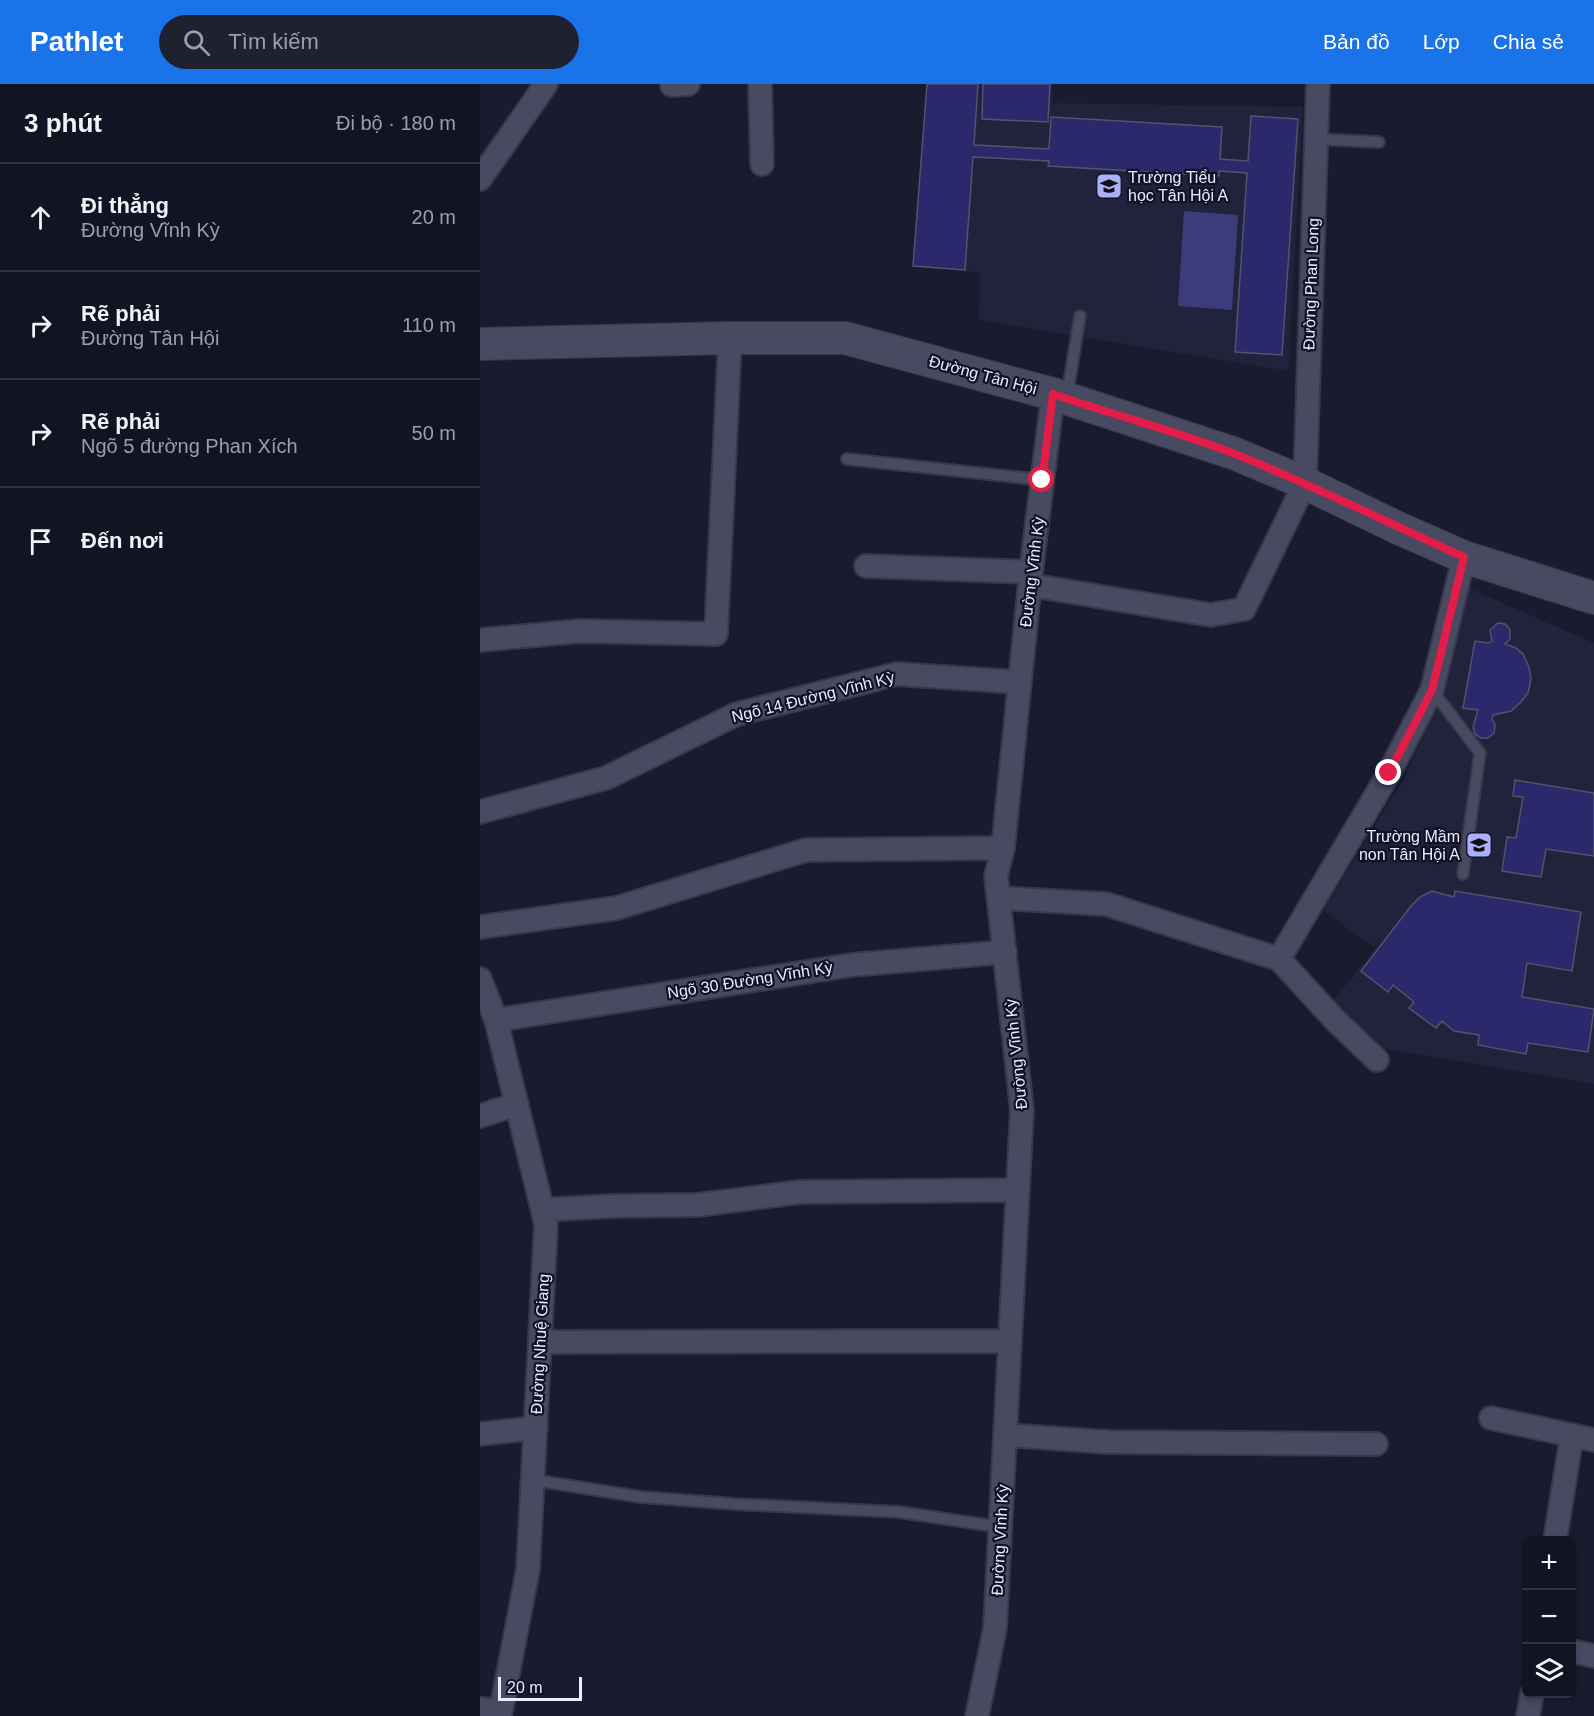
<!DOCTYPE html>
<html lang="vi">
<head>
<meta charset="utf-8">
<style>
  body { margin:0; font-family:Arial,sans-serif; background:#202130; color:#f1f3f6 }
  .controls { position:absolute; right:18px; bottom:18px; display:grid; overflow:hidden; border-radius:9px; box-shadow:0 3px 9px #0003 }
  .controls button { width:54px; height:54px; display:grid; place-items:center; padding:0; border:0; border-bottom:2px solid #323341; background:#131423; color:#f1f3f6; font:30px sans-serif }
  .scale { position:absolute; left:18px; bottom:15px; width:84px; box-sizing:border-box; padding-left:6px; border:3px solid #ebedfc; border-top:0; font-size:16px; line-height:21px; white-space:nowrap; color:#ebedfc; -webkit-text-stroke:4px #111225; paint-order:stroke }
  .stop { position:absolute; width:18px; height:18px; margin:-14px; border:4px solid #e11d48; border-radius:50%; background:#fff }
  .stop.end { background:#e11d48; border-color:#fff; box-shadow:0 2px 6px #0008 }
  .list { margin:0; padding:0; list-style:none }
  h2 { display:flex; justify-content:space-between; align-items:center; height:78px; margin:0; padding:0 24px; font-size:26px }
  h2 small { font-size:20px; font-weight:400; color:#9d9ea6 }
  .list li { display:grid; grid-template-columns:39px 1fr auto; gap:18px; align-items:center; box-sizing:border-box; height:108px; padding:0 24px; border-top:2px solid #323341 }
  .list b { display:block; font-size:22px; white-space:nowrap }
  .list p { margin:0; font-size:20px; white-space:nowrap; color:#9d9ea6 }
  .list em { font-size:20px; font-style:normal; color:#9d9ea6 }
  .icon { flex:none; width:33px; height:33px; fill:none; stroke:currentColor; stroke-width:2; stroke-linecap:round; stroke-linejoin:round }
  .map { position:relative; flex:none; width:1114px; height:1632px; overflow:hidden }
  header { display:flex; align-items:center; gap:36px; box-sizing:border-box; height:84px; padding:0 30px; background:#1a73e8; color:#fff }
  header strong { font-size:28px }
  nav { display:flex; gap:33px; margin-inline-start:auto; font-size:21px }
  .search { width:420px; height:54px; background:#202130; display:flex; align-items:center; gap:15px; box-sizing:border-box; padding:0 21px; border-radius:33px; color:#9d9ea6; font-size:22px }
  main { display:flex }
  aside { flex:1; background:#131423 }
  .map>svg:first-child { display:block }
  .built { fill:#21233d }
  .green { fill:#3b3c7a }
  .building { fill:#2b286b; stroke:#51546b; stroke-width:1.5 }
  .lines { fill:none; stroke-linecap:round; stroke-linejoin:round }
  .lane-casing { stroke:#383849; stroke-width:14 }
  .street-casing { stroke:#383849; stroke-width:26 }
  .secondary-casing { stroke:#383849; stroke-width:34 }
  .lane { stroke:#474a61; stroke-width:10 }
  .street { stroke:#474a61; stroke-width:22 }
  .secondary { stroke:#474a61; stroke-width:32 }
  .route { stroke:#e11d48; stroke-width:8 }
  .labels { text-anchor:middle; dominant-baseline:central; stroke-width:4.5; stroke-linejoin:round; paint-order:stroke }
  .poi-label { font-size:16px; fill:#ebedfc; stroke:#111225; text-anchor:start }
  .street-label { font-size:16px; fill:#ebedfc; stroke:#111225 }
</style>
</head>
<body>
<header>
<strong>Pathlet</strong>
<div class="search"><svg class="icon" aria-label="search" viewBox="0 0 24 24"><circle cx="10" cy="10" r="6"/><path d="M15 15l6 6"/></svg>Tìm kiếm</div>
<nav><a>Bản đồ</a><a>Lớp</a><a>Chia sẻ</a></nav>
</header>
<main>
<aside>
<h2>3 phút<small>Đi bộ · 180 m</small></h2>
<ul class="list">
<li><svg class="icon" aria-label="ahead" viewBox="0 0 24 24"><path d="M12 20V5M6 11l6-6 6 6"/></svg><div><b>Đi thẳng</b><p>Đường Vĩnh Kỳ</p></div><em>20 m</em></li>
<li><svg class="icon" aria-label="right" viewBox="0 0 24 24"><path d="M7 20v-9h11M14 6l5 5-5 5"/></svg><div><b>Rẽ phải</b><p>Đường Tân Hội</p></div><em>110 m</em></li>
<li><svg class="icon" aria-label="right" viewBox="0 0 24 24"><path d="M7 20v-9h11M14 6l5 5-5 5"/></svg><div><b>Rẽ phải</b><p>Ngõ 5 đường Phan Xích</p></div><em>50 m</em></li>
<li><svg class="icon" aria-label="arrive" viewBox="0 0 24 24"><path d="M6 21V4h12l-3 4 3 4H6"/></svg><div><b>Đến nơi</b></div></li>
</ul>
</aside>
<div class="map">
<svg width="1114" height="1632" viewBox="0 0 1114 1632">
  <rect width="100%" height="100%" fill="#191b2f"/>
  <!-- built -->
  <path class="built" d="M 447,0 L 572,0 L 572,19 L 823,23 L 808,287 L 499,236 L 500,190 L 485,186 L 433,182 Z
    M 986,503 L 1114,559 L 1114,1000 L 901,964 L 853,917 L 896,864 L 843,827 L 924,694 L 954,629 Z"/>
  <!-- green -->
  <path class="green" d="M 704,127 L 758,131 L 752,226 L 698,222 Z"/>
  <!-- building -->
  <path class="building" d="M 447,0 L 498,0 L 494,61 L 569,65 L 571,33 L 742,43 L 740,75 L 768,77 L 771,32 L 818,35 L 802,271 L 755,268 L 767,89 L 739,87 L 739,92 L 568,82 L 569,77 L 493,73 L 485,186 L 433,182 Z
    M 503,0 L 570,0 L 568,38 L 502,35 Z
    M 1018,539 L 1025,540 L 1030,545 L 1030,555 L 1025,560 L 1036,564 L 1043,570 L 1049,583 L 1051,595 L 1048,609 L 1040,619 L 1031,627 L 1013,631 L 1012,635 L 1015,641 L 1014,649 L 1008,654 L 1001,654 L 995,650 L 993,643 L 998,626 L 983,624 L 995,557 L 1009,559 L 1012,557 L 1010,546 Z
    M 1035,696 L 1114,709 L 1114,772 L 1066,765 L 1061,793 L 1022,787 L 1027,753 L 1036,754 L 1043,713 L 1033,712 Z
    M 952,807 L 974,813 L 975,807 L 1101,828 L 1092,887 L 1047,879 L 1042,913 L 1114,925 L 1108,968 L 1048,959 L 1046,970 L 998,961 L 999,951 L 974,947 L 962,937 L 956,944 L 929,924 L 934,918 L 913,901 L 908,908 L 881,887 L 931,822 L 940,813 Z"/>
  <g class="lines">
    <defs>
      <path id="lane" d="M 836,55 L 899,58
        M 587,312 L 600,232
        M 367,375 L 563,396
        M 952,606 L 1000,669 L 983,790
        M 53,1396 L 161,1413 L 255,1420 L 419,1428 L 520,1443"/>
      <path id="street" d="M 280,0 L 282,80
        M 192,1 L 208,0
        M 0,95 L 66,0
        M 386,482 L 551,488
        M 550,501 L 731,531 L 764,525 L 825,399 L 838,0
        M 0,556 L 101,547 L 236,550 L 250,254
        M 0,728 L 126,694 L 257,630 L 417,590 L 539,598
        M 519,814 L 626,820 L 799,875 L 909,689 L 952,606 L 984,473
        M 0,843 L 137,824 L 326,766 L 523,764
        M 799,875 L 855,936 L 897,976
        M 0,895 L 16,936 L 66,1140 L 48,1485 L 20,1632
        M 16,936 L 371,881 L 525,868
        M 0,1032 L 37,1020
        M 63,1126 L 131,1122 L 217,1121 L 320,1108 L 538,1106
        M 60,1258 L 529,1257
        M 1011,1334 L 1114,1356
        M 0,1350 L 56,1344
        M 525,1351 L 628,1358 L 896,1360
        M 1075,1456 L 1092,1351
        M 1092,1567 L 1114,1572
        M 0,1625 L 21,1627
        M 497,1632 L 515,1544 L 542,1026 L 516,792 L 523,764 L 551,488 L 573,310
        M 1048,1632 L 1052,1610"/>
      <path id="secondary" d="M 0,260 L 250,254 L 365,254 L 573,310 L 753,369 L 825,399 L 918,444 L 984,473 L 1114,514"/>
    </defs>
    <!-- lane casing -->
    <use href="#lane" class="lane-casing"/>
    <!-- street casing -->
    <use href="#street" class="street-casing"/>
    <!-- secondary casing -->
    <use href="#secondary" class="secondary-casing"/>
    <!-- lane -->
    <use href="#lane" class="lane"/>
    <!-- street -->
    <use href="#street" class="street"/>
    <!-- secondary -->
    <use href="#secondary" class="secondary"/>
  </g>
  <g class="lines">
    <!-- route -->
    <path class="route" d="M 562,396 L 573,310 C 633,331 697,347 755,370 C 833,401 908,439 984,473 L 952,606 L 909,689"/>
  </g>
  <!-- icons -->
  <defs>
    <symbol id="school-square" viewBox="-11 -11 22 22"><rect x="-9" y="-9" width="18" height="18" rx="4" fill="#a9b0fc" stroke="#111225"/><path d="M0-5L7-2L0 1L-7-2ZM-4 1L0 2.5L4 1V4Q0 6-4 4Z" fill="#111"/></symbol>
  </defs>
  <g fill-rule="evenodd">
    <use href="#school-square" x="614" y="87" width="30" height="30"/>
    <use href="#school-square" x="984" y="746" width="30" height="30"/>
  </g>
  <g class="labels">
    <!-- poi labels -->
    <g class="poi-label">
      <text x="648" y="93">Trường Tiểu<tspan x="648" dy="18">học Tân Hội A</tspan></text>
      <text x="980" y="752" text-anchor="end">Trường Mầm<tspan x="980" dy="18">non Tân Hội A</tspan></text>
    </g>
    <!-- street labels -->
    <g class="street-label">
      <text transform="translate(831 200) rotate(-88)">Đường Phan Long</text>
      <text transform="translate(503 291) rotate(15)">Đường Tân Hội</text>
      <text transform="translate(552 488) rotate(-83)">Đường Vĩnh Kỳ</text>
      <text transform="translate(333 613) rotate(-14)">Ngõ 14 Đường Vĩnh Kỳ</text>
      <text transform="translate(270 896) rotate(-9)">Ngõ 30 Đường Vĩnh Kỳ</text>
      <text transform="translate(536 970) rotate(-96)">Đường Vĩnh Kỳ</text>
      <text transform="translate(60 1260) rotate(-87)">Đường Nhuệ Giang</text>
      <text transform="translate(520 1456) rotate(-87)">Đường Vĩnh Kỳ</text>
    </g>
  </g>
</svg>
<div class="controls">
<button>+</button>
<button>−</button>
<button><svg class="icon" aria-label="layers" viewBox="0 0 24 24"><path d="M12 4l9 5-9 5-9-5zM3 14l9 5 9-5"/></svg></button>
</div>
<div class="scale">20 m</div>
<div class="stop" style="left:562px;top:396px"></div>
<div class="stop end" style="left:909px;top:689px"></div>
</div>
</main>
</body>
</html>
